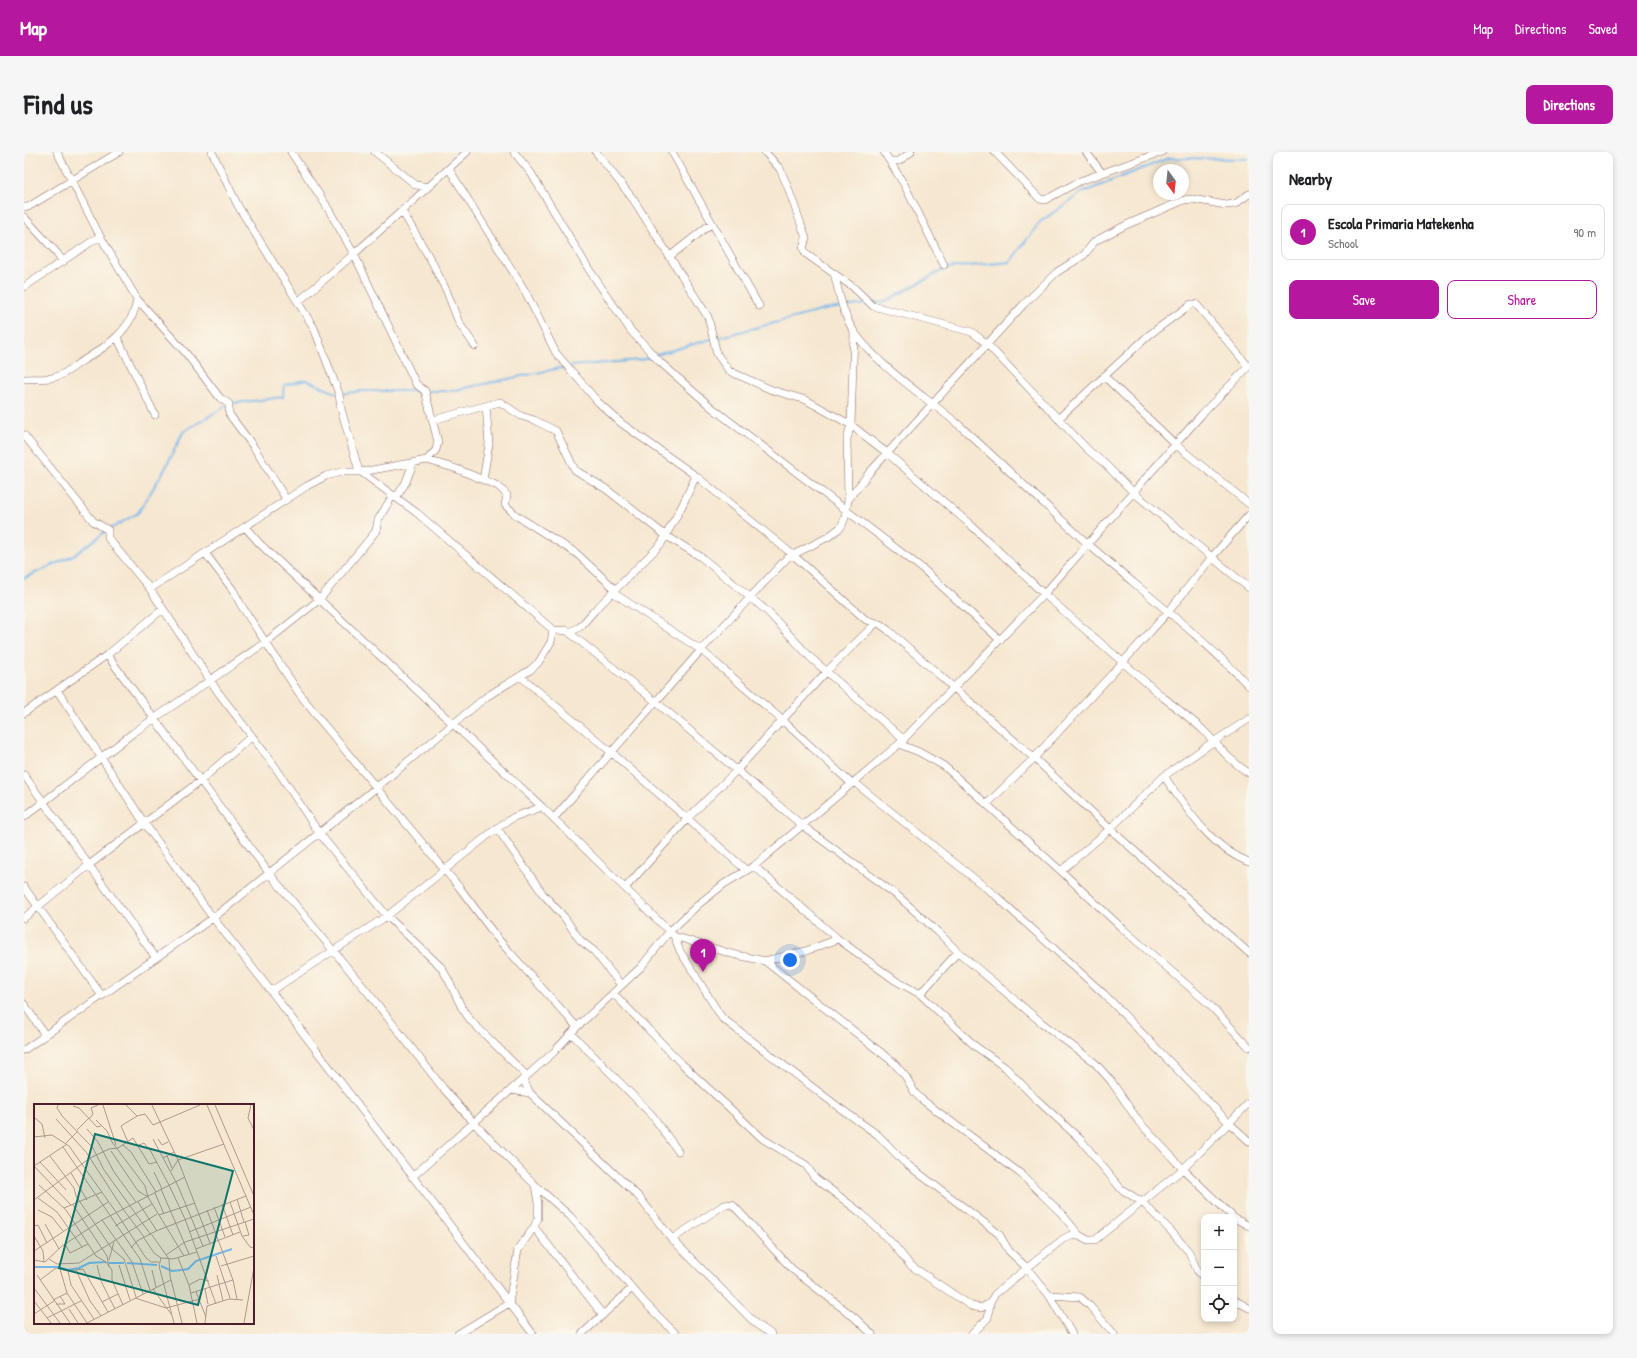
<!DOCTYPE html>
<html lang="en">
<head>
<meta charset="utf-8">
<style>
  body { margin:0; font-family:"Patrick Hand",sans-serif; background:#f6f6f6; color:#202124 }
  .controls { position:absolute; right:12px; bottom:12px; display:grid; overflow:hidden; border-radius:8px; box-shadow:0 2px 6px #0003 }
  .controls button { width:36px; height:36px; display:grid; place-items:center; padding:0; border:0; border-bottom:1px solid #e0e0e0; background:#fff; color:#202124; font:20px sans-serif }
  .compass { position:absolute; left:1129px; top:12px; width:36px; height:36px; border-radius:50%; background:#fff; box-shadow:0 2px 6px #0003; rotate:165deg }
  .you { position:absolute; left:766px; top:808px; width:14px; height:14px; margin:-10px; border:3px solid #fff; border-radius:50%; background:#1a73e8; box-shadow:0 0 0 6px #1a73e833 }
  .badge { display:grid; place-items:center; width:26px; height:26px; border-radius:50%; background:#b5179e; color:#fff; font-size:13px; font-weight:700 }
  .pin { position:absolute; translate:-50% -33px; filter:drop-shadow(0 1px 2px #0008) }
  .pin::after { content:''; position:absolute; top:21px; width:14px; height:12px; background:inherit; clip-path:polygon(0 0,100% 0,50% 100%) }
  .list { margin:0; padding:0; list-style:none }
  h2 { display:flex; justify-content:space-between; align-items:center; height:52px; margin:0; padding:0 16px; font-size:17px }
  h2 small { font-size:13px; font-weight:400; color:#757577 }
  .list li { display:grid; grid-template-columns:26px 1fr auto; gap:12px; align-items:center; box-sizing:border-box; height:56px; margin:0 8px 8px; padding:0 8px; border:1px solid #e0e0e0; border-radius:8px }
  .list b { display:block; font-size:15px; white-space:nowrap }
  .list p { margin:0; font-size:13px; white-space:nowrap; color:#757577 }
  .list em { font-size:13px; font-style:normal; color:#757577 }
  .actions { display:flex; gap:8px; padding:12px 16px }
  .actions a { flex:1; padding:9px 0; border:1px solid #b5179e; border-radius:8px; text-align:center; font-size:14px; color:#b5179e }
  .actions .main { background:#b5179e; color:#fff }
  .icon { flex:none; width:22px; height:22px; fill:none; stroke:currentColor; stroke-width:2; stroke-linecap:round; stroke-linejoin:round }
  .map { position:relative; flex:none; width:1225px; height:1182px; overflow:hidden; border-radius:8px }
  header { display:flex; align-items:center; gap:24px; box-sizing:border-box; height:56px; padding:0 20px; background:#b5179e; color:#fff }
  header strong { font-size:19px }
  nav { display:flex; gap:22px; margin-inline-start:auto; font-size:14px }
  .intro { display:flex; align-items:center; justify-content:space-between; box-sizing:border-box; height:96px; padding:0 24px }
  h1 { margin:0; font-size:28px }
  .button { padding:10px 18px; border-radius:8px; background:#b5179e; color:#fff; font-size:14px; font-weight:700 }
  main { display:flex; gap:24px; padding:0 24px }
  aside { flex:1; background:#fff; border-radius:8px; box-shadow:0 2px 6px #0003 }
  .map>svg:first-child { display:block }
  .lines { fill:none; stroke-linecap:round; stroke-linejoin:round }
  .stream { stroke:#77b8ec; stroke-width:2 }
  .minor-casing { stroke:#866565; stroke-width:8 }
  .minor { stroke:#fff; stroke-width:7 }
  .inset-river { fill:none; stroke:#77b8ec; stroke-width:2 }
  .inset-road { fill:none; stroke:#b1978e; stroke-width:1 }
  .view { fill:#0f766e; fill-opacity:0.15; stroke:#0f766e; stroke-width:2 }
  .inset-edge { fill:none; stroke:#4a1f2b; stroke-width:2 }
</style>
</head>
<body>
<header>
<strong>Map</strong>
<nav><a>Map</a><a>Directions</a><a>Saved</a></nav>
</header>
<div class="intro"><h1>Find us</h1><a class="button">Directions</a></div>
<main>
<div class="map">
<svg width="1225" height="1182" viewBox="0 0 1225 1182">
  <rect width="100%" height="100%" fill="#fbf7ec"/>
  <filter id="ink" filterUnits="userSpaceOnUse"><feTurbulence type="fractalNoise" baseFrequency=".025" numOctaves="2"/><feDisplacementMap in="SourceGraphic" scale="8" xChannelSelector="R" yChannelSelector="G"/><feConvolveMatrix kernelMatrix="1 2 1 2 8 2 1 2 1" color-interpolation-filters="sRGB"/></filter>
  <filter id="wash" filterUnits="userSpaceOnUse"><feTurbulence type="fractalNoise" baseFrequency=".012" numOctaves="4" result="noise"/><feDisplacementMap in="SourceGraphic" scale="16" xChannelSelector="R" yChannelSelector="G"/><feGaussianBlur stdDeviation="0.9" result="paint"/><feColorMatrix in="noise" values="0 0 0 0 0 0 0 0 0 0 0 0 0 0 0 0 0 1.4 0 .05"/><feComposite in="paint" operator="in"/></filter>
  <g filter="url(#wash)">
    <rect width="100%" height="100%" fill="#f6e7d0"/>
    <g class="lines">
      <!-- stream -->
      <path class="stream" d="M 850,151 L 860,150 L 923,116 L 986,110 L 1016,70 L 1057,41 L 1145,6 L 1225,7
        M 692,186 L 804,157 L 843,152
        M 632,203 L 687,187
        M 547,214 L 616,208 L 628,205
        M 404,239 L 427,239 L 541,215
        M 316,242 L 337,239 L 397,239
        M 86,377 L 114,361 L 141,317 L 159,280 L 205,252 L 259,245 L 260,233 L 282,228 L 312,241
        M 0,426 L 49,404 L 82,379"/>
    </g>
  </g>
  <g filter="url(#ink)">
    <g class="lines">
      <defs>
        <path id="minor" d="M 33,0 L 76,84 L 113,147 L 161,200 L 196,246 L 205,252 L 205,262 L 229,294 L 262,347
          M 188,0 L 214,54 L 290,176 L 315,242 L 317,257 L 335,319
          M 267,0 L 302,53 L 330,102 L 392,232 L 401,239 L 414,290 L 412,298 L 403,308
          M 351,0 L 392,33 L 404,35
          M 490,0 L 507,21 L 564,116 L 607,179 L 636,210 L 687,255 L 899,417 L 976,488
          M 572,0 L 609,47 L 684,165 L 693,202 L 705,219 L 748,238 L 782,248 L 827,273 L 823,287 L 824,348
          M 648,0 L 735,154
          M 741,0 L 756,17 L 763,33 L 782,86 L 779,96 L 782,102 L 829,135 L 849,154 L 948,180 L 963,192 L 1064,298 L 1081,312 L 1109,340 L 1225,436
          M 860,0 L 881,34 L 920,113
          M 971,0 L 1016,47 L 1021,48 L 1056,29 L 1138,0
          M 1062,0 L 1078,21
          M 866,9 L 875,9 L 887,0
          M 425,17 L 501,139 L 532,201 L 574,250 L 597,271 L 672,324 L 768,402 L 842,468 L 856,472 L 864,478 L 1010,606 L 1086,677 L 1225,801
          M 0,55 L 4,55 L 95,0
          M 378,59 L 408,110 L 423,140 L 435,171 L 451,194
          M 0,65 L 33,101 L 39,110
          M 645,105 L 688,71
          M 810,121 C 815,141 819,164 831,181 C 856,216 902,245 935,273 C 978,312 1021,353 1064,392 C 1118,439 1175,482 1225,534
          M 0,135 L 76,84
          M 275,149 L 330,102 L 443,0
          M 830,180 L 827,273 L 863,301 L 948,374 L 1020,442 L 1140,546 C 1153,556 1166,566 1178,577 C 1195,594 1204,608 1225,621
          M 93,185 L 131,263
          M 1080,224 L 1152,293 L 1225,352
          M 0,227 C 10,226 21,228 31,225 C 40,223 48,216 55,211 C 80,196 109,179 113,147
          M 1034,267 L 1125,183 L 1167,152 L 1172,152 L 1224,214
          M 409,268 L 476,250 L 497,264 L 510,268 L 532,279 L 551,318 L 582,337 L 641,383 L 677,405 L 744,460 L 787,506 L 880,588
          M 0,283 L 69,369 L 84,378 L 84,386 L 126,437 L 194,540 L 250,613 L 295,681 L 363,764 L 417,815 L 424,827 L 438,856 L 447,869 L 503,924
          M 337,320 L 393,361 L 529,478 L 548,479 L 556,475 L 570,459 L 637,392 L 657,356 L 672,324
          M 459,328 L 465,292 L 462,254
          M 372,346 L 382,330 L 389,311
          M 221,375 L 236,392 L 518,655 L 650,784 L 708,802 L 741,809 L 782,799 L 814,787
          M 181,401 L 209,438 L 217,453 L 275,541 L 296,568 L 435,735 L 474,787 L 553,875
          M 126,437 L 283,334 L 302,324 L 317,320 L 337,320 L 403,308 L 433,317 L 474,334 L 483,343 L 481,353 L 493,364 L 552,401 L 591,437
          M 588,440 L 677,498 L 757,567 L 828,632
          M 542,478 L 632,550 L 779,674 L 875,745 L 914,780 L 934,800 L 1018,871 L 1071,911 L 1087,929 L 1115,970 L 1159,1017 L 1209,1065
          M 83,503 L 245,721 L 346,843 L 419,936 L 450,971 L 511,1033 L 546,1064 L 621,1151 L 652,1182
          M 496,524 L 587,600 L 722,718
          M 33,538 L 121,672 L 189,766 L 247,839 L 509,1182
          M 0,561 L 83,503 L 139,457
          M 875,592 L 895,600 L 920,614 L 1037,719 L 1100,778 L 1185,852 L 1225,895
          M 0,623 L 132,806
          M 1140,624 C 1162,656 1187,696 1225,710
          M 830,630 L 972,744 L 1080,842 L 1206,972 L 1225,989
          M 963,652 L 1010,606 L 1099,510 L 1145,459 L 1188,405 L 1225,363
          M 0,665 L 109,581 L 242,490 L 296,447 L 352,379 L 354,368 L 369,343
          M 530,666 L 677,498 L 763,406 L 804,385 L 817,375 L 821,366 L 824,348 L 845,321 L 999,153 L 1033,120 L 1060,103 L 1071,89 L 1102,73 L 1160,48 L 1168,47 L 1202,53 L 1211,52 L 1225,42
          M 473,676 L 519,742 L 540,765 L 556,788 L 570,799 L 597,833
          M 730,714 L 814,787 L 872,829 L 896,842 L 951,894 L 982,916 L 1011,946 L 1057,988 L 1097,1037 L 1118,1050 L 1146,1078 L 1165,1100 L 1173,1118 L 1180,1126
          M 1037,719 L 1086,677 L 1140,624 L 1189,590 L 1225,567
          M 0,735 L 78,844
          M 602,735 L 664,666 L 713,618 L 803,519 L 852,471
          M 0,766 L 65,713 L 176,629 L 228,584
          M 650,784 L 656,799 L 698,866 L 813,954 L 854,983 L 880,1010 L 975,1082 L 985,1099 L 1002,1115 L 1025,1143 L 1056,1145 L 1065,1153 L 1090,1182
          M 741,809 L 869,910 L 882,925 L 891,941 L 897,947 L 997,1022 L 1037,1061 L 1055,1083 L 1064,1088 L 1071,1088 L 1159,1017 L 1225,951
          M 247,839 L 363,764 L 473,676 L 490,665 L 518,655
          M 589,841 L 658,912 L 739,987 L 782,1013 L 790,1025 L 837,1061 L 869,1092 L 886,1113 L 947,1154 L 957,1156 L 966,1151
          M 896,842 L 934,800
          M 0,852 L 21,883
          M 548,882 L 628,963 L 654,999
          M 0,898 L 189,766 L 353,635 L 462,545 L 506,518 L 514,511 L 527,490 L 529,478
          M 499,927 L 506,941 L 614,1044 L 648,1087 L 732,1172 L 747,1182
          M 487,938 L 506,941
          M 388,1025 L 530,900 L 553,875 L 617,815 L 645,780 L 676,751 L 700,732 L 730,714 L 875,592 L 1020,442 L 1178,262 L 1225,214
          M 1210,1066 L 1225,1074
          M 510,1075 L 579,1163
          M 648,1087 L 700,1053 L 708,1052 L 768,1117 L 830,1165 L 848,1182
          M 1025,1143 L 1048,1182
          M 1210,1148 L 1225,1156
          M 434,1182 L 485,1151 L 494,1098 L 510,1075 L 514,1066 L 514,1051 L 511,1033
          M 558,1182 L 608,1136
          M 948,1182 L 964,1166 L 966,1151 L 971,1142 L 1039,1087 L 1047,1083 L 1055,1083"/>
      </defs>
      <!-- minor casing -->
      <use href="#minor" class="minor-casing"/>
      <!-- minor -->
      <use href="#minor" class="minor"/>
    </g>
  </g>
  <!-- overview -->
  <g transform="translate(10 952)">
    <rect width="220" height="220" fill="#f6e7d0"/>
    <path class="inset-river" d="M 75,159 L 90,159M 93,159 L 123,161M 127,162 L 138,167 L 148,166 L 154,165 L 162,157 L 198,145M 0,163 L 24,163 L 34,166 L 45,164 L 55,159 L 72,158"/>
    <path class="inset-road" d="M 24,1 L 23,4 L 29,13 L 59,44 L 70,66 L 117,131M 69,1 L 82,41M 92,1 L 103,12M 118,1 L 144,56 L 176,139M 173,1 L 220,111M 181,1 L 220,92M 217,1 L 214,14 L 220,26M 39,2 L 45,4 L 63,23 L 67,22M 0,13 L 8,20 L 11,34M 22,15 L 52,48 L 89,105M 55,15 L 59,10 L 57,4 L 64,1M 62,16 L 73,27 L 78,38 L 111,82 L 114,93M 53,25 L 64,38 L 80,68 L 102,98M 43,26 L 55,14M 0,33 L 18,31 L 35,42 L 82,108M 119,35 L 144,82 L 169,142M 124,35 L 128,41 L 134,38M 94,38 L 87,22 L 103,12 L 111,10 L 119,21 L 166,1M 32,39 L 44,27M 89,41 L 97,48 L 122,88M 103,42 L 110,39 L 116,46 L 135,81M 29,43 L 106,155 L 116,186M 77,47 L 104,87 L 114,93 L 150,152M 16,52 L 40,84 L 42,92 L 78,145 L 75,156M 133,52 L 138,64M 129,54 L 140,48M 6,58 L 32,86M 0,62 L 37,101M 0,62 L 33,40M 137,67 L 144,56 L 190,40M 120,68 L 128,85M 37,69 L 53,96M 5,81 L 32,106 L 62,152 L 72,158 L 78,166 L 78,176 L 89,201M 135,81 L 151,115 L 182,200M 127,85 L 155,150M 121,89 L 130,110M 4,94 L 23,108 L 48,143M 203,95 L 210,118M 0,96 L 56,54 L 75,45 L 84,44 L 99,34 L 115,60 L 123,58M 104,98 L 123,127M 196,98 L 208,132 L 216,143 L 220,144M 188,100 L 199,131M 39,101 L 73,152 L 75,163M 180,103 L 191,133M 30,104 L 68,88M 89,105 L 110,133M 4,106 L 18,113 L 29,127M 173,106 L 199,176 L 203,195M 82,108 L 112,154 L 117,158 L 125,158M 125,111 L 161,99M 68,116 L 98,158 L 109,190M 11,120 L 25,145M 0,122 L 4,121 L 13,139M 81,122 L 118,100M 155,128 L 217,103M 118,131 L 135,155M 0,132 L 9,147 L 10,158M 209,132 L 215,131 L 211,118M 110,134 L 120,149 L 127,154 L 139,155 L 163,148M 80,138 L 78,145 L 90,155 L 102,193M 31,140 L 36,149 L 54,140M 97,144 L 103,137 L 122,127 L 212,92M 162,145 L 206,128M 0,147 L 74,98M 132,151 L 151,138 L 220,115M 182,152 L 196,194M 127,154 L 125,162 L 140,219M 144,154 L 155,181 L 163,219M 15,155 L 23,160 L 45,159 L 123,110M 135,155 L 136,172 L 148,219M 0,156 L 11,158 L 28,142 L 68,116 L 151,73M 63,161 L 67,177 L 81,205M 85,161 L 96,196M 187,162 L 220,152M 26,165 L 33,189 L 53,219M 42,166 L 56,197 L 67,212M 118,166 L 122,183M 34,167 L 37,181 L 60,215M 3,171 L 36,219M 183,171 L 189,197M 6,176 L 22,164 L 34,167 L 49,165 L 74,208M 155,181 L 166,175 L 175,177M 0,184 L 26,219M 119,185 L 137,210M 171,185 L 174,200M 162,188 L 172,213M 157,189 L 199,176M 101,194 L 132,204 L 166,195M 19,196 L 33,189M 0,197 L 17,219M 68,198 L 84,190M 22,200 L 31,200 L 26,192M 35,205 L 44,219M 0,210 L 20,197M 13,214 L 47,197M 53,219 L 137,176M 171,219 L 173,202 L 195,195 L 209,196M 210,219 L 220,163"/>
    <path class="view" d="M 61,30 L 199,67 L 164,201 L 25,164 Z"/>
    <rect width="220" height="220" class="inset-edge"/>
  </g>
</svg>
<div class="controls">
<button>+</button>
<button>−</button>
<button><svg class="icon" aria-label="locate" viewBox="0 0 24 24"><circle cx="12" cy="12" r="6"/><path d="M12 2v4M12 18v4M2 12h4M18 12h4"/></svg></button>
</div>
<svg class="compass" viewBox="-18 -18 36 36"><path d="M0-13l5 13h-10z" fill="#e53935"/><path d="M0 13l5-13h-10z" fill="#757577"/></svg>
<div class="you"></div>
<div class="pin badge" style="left:679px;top:820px">1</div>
</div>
<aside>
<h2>Nearby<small></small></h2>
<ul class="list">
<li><span class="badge">1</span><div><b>Escola Primaria Matekenha</b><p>School</p></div><em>90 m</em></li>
</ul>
<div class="actions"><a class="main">Save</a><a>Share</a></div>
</aside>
</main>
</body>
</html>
